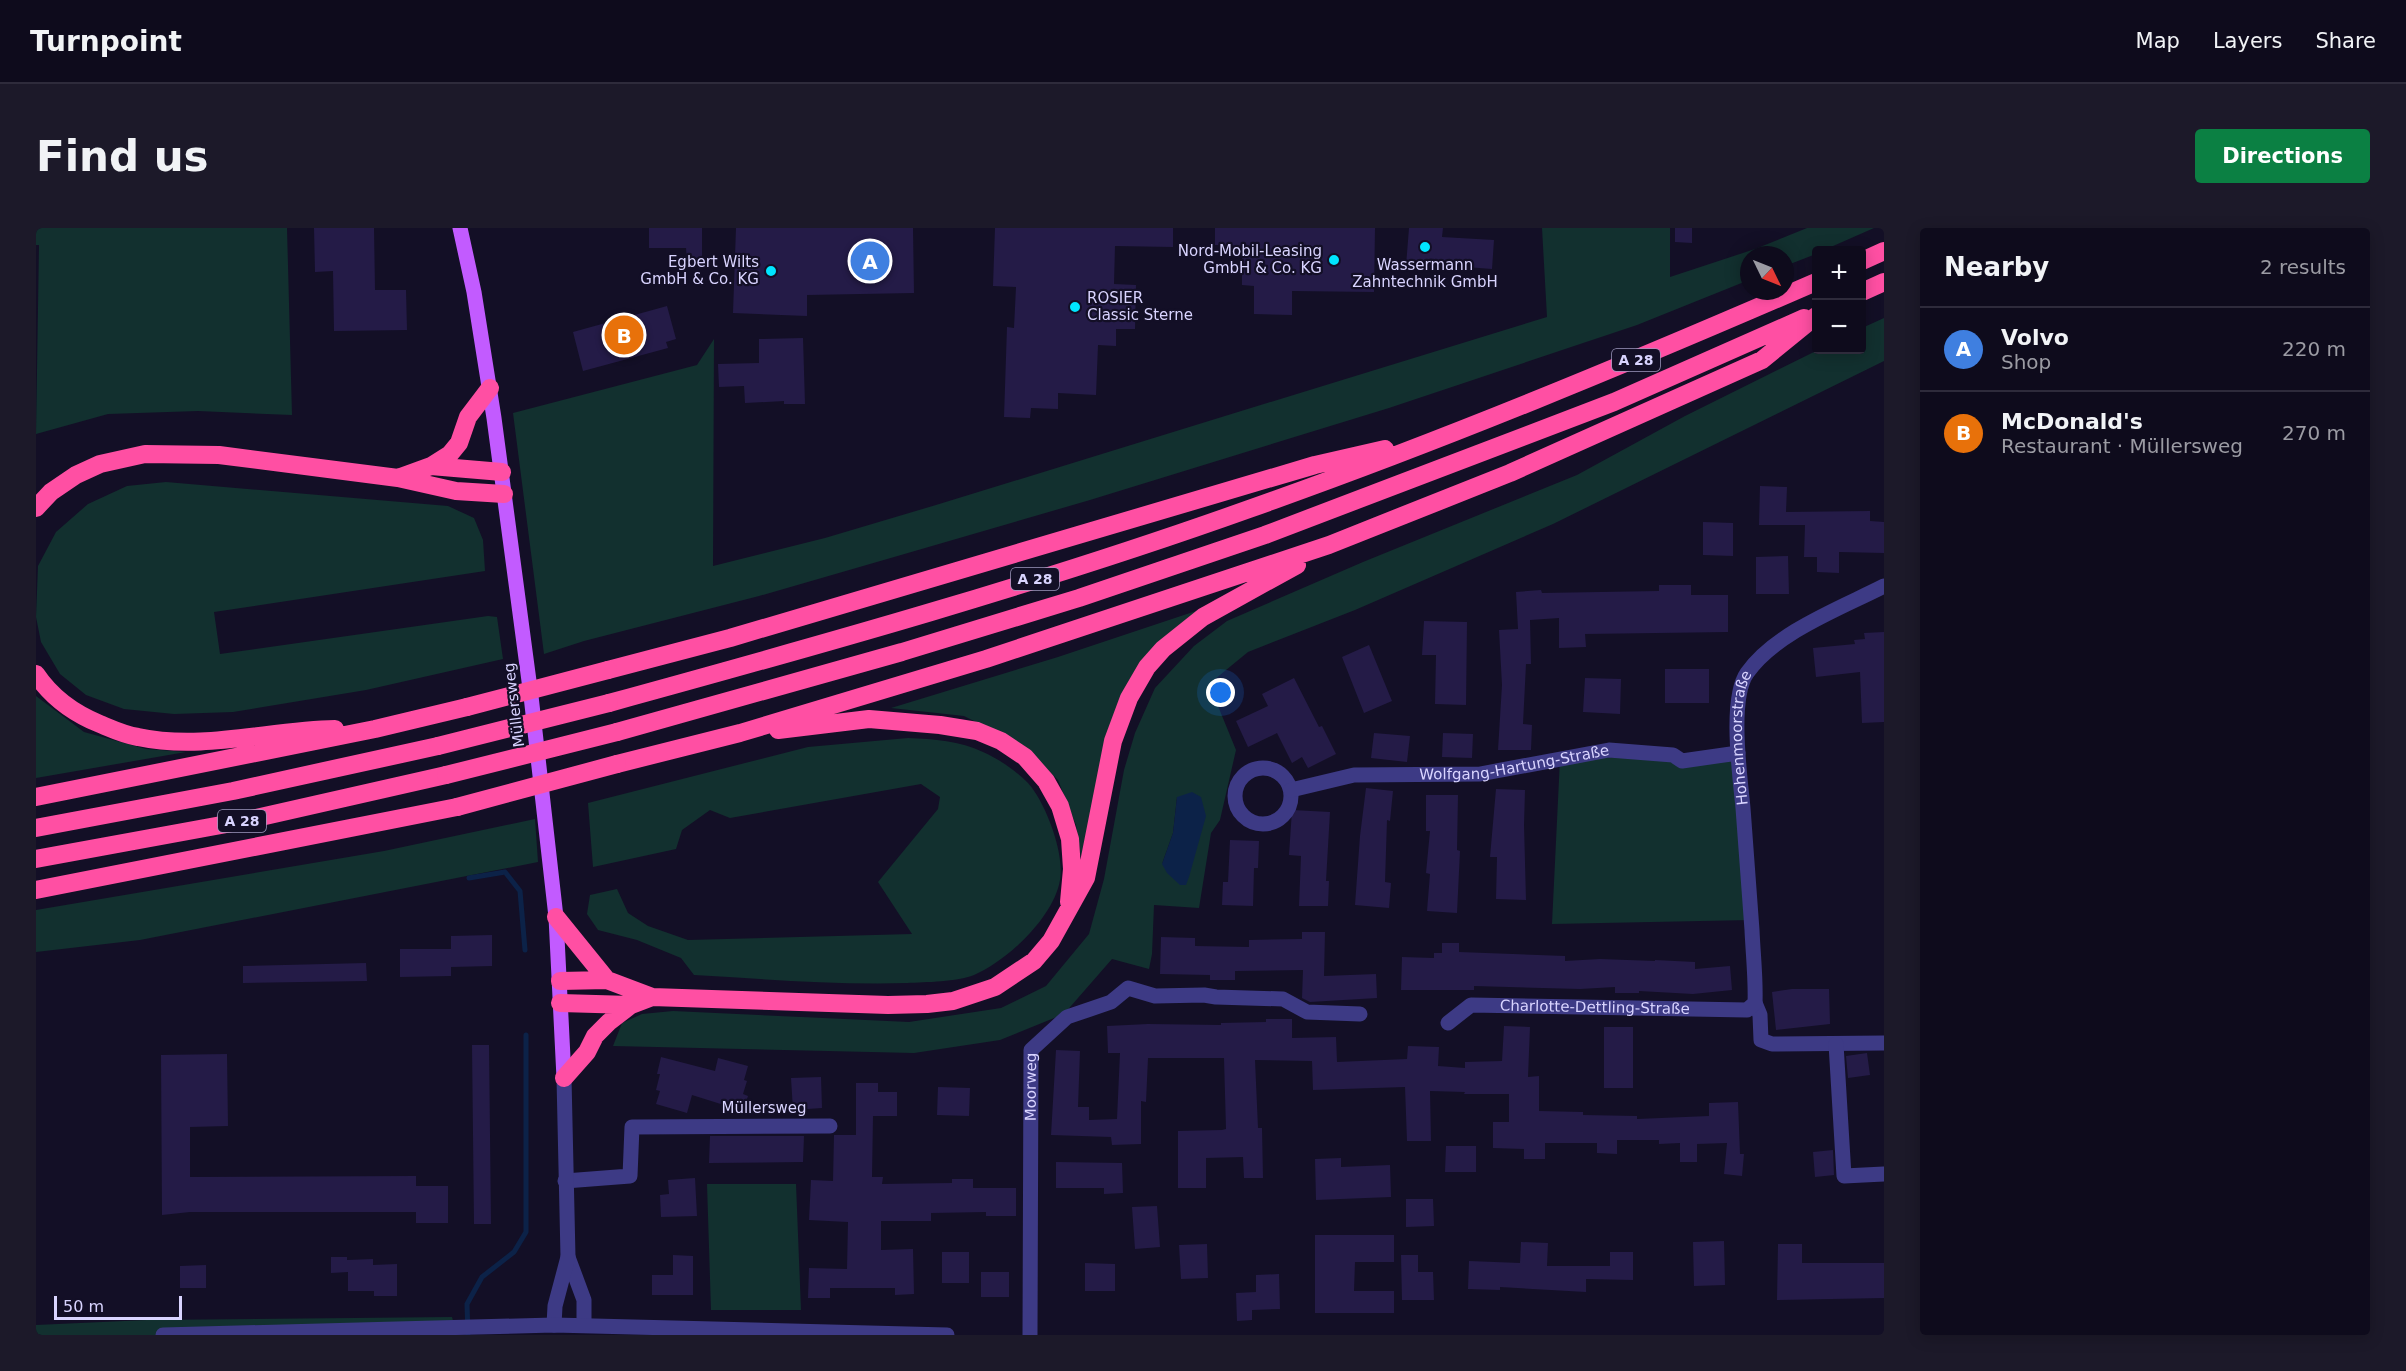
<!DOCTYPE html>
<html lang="en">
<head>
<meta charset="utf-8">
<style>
  body { margin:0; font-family:"DejaVu Sans",sans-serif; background:#1c1929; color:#f1f3f6 }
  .controls { position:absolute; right:18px; top:18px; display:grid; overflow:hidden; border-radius:6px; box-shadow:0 3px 15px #0003 }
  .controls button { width:54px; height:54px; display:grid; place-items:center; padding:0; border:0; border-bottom:2px solid #2e2b3b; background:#0e0b1c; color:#f1f3f6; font:30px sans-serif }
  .compass { position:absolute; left:1704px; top:18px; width:54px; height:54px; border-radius:50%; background:#0e0b1c; box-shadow:0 3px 15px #0003; rotate:133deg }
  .scale { position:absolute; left:18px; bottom:15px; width:128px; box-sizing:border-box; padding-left:6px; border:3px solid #d9d4ff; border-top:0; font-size:16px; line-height:21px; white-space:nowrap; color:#d9d4ff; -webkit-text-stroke:4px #130f26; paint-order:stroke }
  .you { position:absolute; left:1185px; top:465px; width:21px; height:21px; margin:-15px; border:4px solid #fff; border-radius:50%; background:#1a73e8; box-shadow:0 0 0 9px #1a73e833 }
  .badge { display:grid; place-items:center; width:39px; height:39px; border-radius:50%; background:#0b8043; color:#fff; font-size:20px; font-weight:700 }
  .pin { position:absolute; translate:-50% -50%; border:3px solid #fff; box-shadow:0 2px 6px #0006 }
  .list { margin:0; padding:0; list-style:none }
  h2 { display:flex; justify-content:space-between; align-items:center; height:78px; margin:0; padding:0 24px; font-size:26px }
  h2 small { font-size:20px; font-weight:400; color:#9b9ba3 }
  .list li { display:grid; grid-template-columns:39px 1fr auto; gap:18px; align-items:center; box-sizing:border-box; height:84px; padding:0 24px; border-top:2px solid #2e2b3b }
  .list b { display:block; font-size:22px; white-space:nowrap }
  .list p { margin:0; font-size:20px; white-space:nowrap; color:#9b9ba3 }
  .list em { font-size:20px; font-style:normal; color:#9b9ba3 }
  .map { position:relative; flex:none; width:1848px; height:1107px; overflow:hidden; border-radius:6px }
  header { display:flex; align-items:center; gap:36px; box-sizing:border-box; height:84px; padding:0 30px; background:#0e0b1c; border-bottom:2px solid #2e2b3b }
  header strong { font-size:28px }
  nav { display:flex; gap:33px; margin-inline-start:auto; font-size:21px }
  .intro { display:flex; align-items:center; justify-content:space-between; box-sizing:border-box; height:144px; padding:0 36px }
  h1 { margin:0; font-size:42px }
  .button { padding:15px 27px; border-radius:6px; background:#0b8043; color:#fff; font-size:21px; font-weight:700 }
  main { display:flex; gap:36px; padding:0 36px }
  aside { flex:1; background:#0e0b1c; border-radius:6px; box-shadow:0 3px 15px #0003 }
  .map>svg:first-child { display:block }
  .green { fill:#12302f; fill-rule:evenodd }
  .water { fill:#0c2248 }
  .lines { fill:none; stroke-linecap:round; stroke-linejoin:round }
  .stream { stroke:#0c2248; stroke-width:5 }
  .building { fill:#241b47 }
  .minor { stroke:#3d3a85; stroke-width:15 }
  .major { stroke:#c25bff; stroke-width:15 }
  .highway { stroke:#ff4fa3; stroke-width:18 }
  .highway-bridge { stroke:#ff4fa3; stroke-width:18 }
  .poi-dot { fill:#00e5ff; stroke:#130f26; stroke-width:2 }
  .labels { text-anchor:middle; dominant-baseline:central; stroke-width:4.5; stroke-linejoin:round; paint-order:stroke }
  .shield { fill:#130f26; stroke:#9e99be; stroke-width:1.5 }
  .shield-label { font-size:14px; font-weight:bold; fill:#d9d4ff }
  .poi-label { font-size:15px; fill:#d9d4ff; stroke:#130f26; text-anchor:end }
  .street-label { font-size:15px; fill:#d9d4ff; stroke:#130f26 }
</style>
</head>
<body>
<header>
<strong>Turnpoint</strong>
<nav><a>Map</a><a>Layers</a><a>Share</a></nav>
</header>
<div class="intro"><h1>Find us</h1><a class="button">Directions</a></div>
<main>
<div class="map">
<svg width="1848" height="1107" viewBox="0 0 1848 1107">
  <rect width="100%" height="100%" fill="#130f26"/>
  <!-- green -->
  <path class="green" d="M 0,0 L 251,0 L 256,187 L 162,183 L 72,186 L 0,206 L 3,17 L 0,17 Z
    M 1506,0 L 1634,0 L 1634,49 L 1719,21 L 1771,0 L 1838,0 L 1788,22 L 1780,22 L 1780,26 L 1749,38 L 1749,27 L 1713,27 L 1713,52 L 1601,97 L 1353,180 L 1054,272 L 865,327 L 723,368 L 548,413 L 508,426 L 477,185 L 661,137 L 678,111 L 677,338 L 789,310 L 900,277 L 1511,89 Z
    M 1848,90 L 1848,133 L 1517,296 L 1319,382 L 1212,424 L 1173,456 L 1200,522 L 1184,592 L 1175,605 L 1163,680 L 1118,677 L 1116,726 L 1113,741 L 1076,731 L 1028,786 L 964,812 L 878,825 L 577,818 L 586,795 L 606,786 L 637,783 L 873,794 L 965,780 L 1010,758 L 1053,706 L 1068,651 L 1088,542 L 1099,505 L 1119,460 L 1158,418 L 1191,393 L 1327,334 L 1541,247 L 1649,188 L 1782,122 L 1826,122 L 1826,100 ZM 1141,569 L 1165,569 L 1126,636 L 1137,605 Z
    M 130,254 L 412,278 L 438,290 L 447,312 L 449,343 L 178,384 L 184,426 L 452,388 L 461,389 L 467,431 L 330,462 L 197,484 L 138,486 L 88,481 L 50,467 L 24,446 L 5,414 L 0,389 L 2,338 L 20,304 L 52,276 L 91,258 Z
    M 1163,382 L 1087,472 L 1046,635 L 1040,597 L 1022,552 L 988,518 L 928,488 L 855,480 L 1022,429 Z
    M 0,468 L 48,504 L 110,521 L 150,524 L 0,550 Z
    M 872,510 C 898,511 924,513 947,524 C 963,531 980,543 992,555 C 1010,575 1029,626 1024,652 C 1018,689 971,733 938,747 C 921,754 890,754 871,755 C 800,757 728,751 658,747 L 645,730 L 601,712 L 562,702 L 551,686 L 554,667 L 581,661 L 592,685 L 612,698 L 652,712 L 876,706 L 842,654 L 902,581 L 904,569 L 885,556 L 694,590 L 674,582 L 646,602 L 640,621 L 557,639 L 552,575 L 772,519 Z
    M 1702,525 L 1715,692 L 1516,696 L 1524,531 Z
    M 499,591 L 502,634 L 104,712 L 0,724 L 0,682 L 348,623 Z
    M 671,956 L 760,956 L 765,1082 L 675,1082 Z
    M 416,1089 L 421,1107 L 0,1107 L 0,1097 L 111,1092 Z"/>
  <!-- water -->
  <path class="water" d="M 1156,564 L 1165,569 L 1170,588 L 1153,649 L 1150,657 L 1144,657 L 1131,645 L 1126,636 L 1137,605 L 1141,569 Z"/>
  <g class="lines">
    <!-- stream -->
    <path class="stream" d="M 433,650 L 469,644 L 484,663 L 489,722
      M 432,1107 L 431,1076 L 446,1049 L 478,1024 L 490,1004 L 490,807"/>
  </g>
  <!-- building -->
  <path class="building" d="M 278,0 L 338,0 L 339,62 L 370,62 L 371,102 L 298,103 L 297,43 L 279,44 Z
    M 613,0 L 666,0 L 666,32 L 651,32 L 650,20 L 613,20 Z
    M 700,0 L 877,0 L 878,65 L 771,67 L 771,88 L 697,85 Z
    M 959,0 L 1137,0 L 1137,19 L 1079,18 L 1078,56 L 1100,57 L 1099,101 L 1080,101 L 1080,118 L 1062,117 L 1060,167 L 1022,165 L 1022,181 L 995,180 L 994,190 L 968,189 L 971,99 L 978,100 L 980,59 L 957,58 Z
    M 1179,0 L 1339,0 L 1338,64 L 1256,63 L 1256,87 L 1218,86 L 1218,58 L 1206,57 L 1206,18 L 1179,17 Z
    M 1373,0 L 1407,0 L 1406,9 L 1458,12 L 1456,41 L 1404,37 L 1404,40 L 1370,38 Z
    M 1639,0 L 1656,0 L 1656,15 L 1639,14 Z
    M 631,78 L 640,111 L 630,114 L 632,120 L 547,143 L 537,104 Z
    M 767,110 L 769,176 L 748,176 L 748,173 L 709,175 L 708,158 L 683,159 L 682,136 L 723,135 L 723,111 Z
    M 1724,258 L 1751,259 L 1750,284 L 1834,283 L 1834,293 L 1848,294 L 1848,325 L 1803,324 L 1803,345 L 1781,344 L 1781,329 L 1768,329 L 1769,297 L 1723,297 Z
    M 1667,294 L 1697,295 L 1697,328 L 1667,327 Z
    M 1752,328 L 1753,366 L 1720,366 L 1720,329 Z
    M 1623,357 L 1655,357 L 1655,367 L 1692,367 L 1692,404 L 1549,406 L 1550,419 L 1523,420 L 1523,390 L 1494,392 L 1495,436 L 1490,436 L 1487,496 L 1496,497 L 1495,522 L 1462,522 L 1466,457 L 1463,402 L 1482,401 L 1480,364 L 1505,362 L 1506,365 L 1623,363 Z
    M 1388,393 L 1431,394 L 1430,477 L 1399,476 L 1400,427 L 1386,427 Z
    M 1848,404 L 1848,494 L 1826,495 L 1824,444 L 1780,449 L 1777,420 L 1819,416 L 1818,412 L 1829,411 L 1828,405 Z
    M 1333,417 L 1356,473 L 1328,485 L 1306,429 Z
    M 1629,441 L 1673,441 L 1673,475 L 1629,475 Z
    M 1258,450 L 1283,499 L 1286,498 L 1300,526 L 1272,540 L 1266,529 L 1256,535 L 1241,505 L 1212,519 L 1200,493 L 1232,478 L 1226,466 Z
    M 1549,450 L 1585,451 L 1584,486 L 1547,484 Z
    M 1338,505 L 1374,508 L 1371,534 L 1335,530 Z
    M 1407,505 L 1437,506 L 1436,530 L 1406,529 Z
    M 1330,560 L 1357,563 L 1354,593 L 1351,592 L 1349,654 L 1355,655 L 1353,680 L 1319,677 L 1324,608 Z
    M 1460,561 L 1489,562 L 1488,597 L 1490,672 L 1460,671 L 1461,629 L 1454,629 Z
    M 1390,567 L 1422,567 L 1421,622 L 1424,623 L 1421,685 L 1391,683 L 1394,646 L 1390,645 L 1394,603 L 1390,603 Z
    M 1256,582 L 1294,584 L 1290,653 L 1293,653 L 1292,678 L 1263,678 L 1265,628 L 1253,627 Z
    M 1194,612 L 1223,613 L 1222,640 L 1218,640 L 1217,678 L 1186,677 L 1187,654 L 1192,654 Z
    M 1266,704 L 1289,704 L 1288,748 L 1340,746 L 1341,770 L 1274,774 L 1266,770 L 1267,742 L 1199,743 L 1199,752 L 1174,752 L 1174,747 L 1124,746 L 1125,709 L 1159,710 L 1159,718 L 1213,719 L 1213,712 L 1266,711 Z
    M 456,707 L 456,738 L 415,739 L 415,748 L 364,749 L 364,721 L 415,721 L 415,708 Z
    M 1406,715 L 1423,715 L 1423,724 L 1529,728 L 1529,733 L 1564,731 L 1619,733 L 1619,732 L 1659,734 L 1659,741 L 1694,738 L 1696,762 L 1657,766 L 1603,763 L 1603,765 L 1579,765 L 1579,759 L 1544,761 L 1438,758 L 1438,762 L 1365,762 L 1366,729 L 1398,730 L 1398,725 L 1406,725 Z
    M 330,735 L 331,753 L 207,755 L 207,738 Z
    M 1756,761 L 1793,761 L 1794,796 L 1740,802 L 1736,764 Z
    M 1230,791 L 1256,791 L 1256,810 L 1300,809 L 1301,834 L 1371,831 L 1372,818 L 1403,819 L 1402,838 L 1429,840 L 1429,834 L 1466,833 L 1468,798 L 1494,799 L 1492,849 L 1503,848 L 1503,883 L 1547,884 L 1547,887 L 1601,888 L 1601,891 L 1673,888 L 1673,875 L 1702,874 L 1704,926 L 1708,926 L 1706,948 L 1688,946 L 1691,915 L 1661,916 L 1661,934 L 1644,934 L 1644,915 L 1623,916 L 1623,912 L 1581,912 L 1581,926 L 1561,925 L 1561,915 L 1509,915 L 1509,931 L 1488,931 L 1488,921 L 1457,920 L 1457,894 L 1473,894 L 1473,866 L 1428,866 L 1429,864 L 1394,863 L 1395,913 L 1371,913 L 1369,859 L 1277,862 L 1276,833 L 1219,832 L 1222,900 L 1226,900 L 1227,950 L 1208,950 L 1207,929 L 1170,930 L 1170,960 L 1142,960 L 1142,903 L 1186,902 L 1190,901 L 1188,830 L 1112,830 L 1110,874 L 1105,873 L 1105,916 L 1076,917 L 1075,909 L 1015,907 L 1020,822 L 1044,823 L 1042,879 L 1053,879 L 1053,892 L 1081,891 L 1084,825 L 1072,825 L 1071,798 L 1112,796 L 1185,797 L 1185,795 L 1230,794 Z
    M 1568,799 L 1597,799 L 1597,860 L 1568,860 Z
    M 436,817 L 453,817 L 455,996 L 438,996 Z
    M 1831,825 L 1834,847 L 1812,850 L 1810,828 Z
    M 191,826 L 192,898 L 154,899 L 154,949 L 380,948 L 380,958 L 412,958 L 412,995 L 380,995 L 380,984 L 154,984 L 126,987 L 125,827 Z
    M 625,829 L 679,843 L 682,830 L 712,838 L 708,852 L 711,853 L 707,866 L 712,868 L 707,883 L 656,867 L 651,885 L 620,876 L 624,863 L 620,862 L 624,846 L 621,846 Z
    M 785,849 L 786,880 L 757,882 L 755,850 Z
    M 820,855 L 842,855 L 842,864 L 861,864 L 861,888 L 837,888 L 836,949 L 847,949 L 846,956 L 916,955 L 916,951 L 937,951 L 937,960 L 980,960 L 980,988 L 950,988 L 950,984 L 895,985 L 895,993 L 845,993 L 845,1022 L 877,1021 L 878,1066 L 859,1067 L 859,1060 L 794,1060 L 794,1070 L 772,1070 L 773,1040 L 811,1041 L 812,994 L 773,992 L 775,952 L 797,953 L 798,907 L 820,907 Z
    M 902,859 L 934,860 L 933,888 L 901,887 Z
    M 674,908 L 768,908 L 767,934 L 673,935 Z
    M 1410,918 L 1440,918 L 1440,944 L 1409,944 Z
    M 1797,922 L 1798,947 L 1779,949 L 1777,924 Z
    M 1305,930 L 1305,939 L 1354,937 L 1355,969 L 1280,972 L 1279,931 Z
    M 1020,934 L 1086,935 L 1087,965 L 1068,966 L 1068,960 L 1020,960 Z
    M 659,950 L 661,988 L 625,989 L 624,967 L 633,966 L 632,952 Z
    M 1370,971 L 1397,971 L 1398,998 L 1370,999 Z
    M 1121,978 L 1124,1019 L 1099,1021 L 1096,979 Z
    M 1279,1007 L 1358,1007 L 1358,1034 L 1319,1034 L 1318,1063 L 1358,1063 L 1358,1085 L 1279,1085 Z
    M 1688,1013 L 1689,1057 L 1658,1058 L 1657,1014 Z
    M 1485,1014 L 1512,1015 L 1511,1038 L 1574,1038 L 1574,1024 L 1597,1024 L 1597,1052 L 1550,1051 L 1550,1064 L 1464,1059 L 1464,1062 L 1432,1061 L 1433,1033 L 1484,1035 Z
    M 1171,1016 L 1172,1050 L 1145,1051 L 1143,1017 Z
    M 1742,1016 L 1766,1016 L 1766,1035 L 1848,1035 L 1848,1070 L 1741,1072 Z
    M 906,1024 L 933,1024 L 933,1055 L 906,1055 Z
    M 637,1027 L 657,1028 L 657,1067 L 616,1067 L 616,1047 L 637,1047 Z
    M 1365,1027 L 1382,1027 L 1382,1044 L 1397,1044 L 1398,1072 L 1366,1072 Z
    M 295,1029 L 311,1029 L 311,1032 L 337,1031 L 337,1037 L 361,1036 L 361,1068 L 338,1068 L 338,1063 L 312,1063 L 312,1044 L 295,1045 Z
    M 1049,1035 L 1079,1036 L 1079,1063 L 1049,1063 Z
    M 170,1037 L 170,1060 L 144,1060 L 144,1038 Z
    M 945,1044 L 973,1044 L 973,1069 L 945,1069 Z
    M 1243,1046 L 1244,1081 L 1216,1082 L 1216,1092 L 1201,1093 L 1200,1065 L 1220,1064 L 1220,1047 Z"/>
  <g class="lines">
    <!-- minor -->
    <g class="minor">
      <circle cx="1227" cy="568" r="28"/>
      <path id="s1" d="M 1255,562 L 1318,547 L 1444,546 L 1573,522 L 1637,527 L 1646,533 L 1702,525"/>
      <path d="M 1719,775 L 1724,787 L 1725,812 L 1736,816 L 1848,815"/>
      <path id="s2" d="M 1412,795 L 1435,777 L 1711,782 L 1719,775 C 1720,751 1717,726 1716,702 C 1713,661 1710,620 1707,580 C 1704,548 1693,471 1711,445 C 1740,404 1805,380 1848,358"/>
      <path d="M 1800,816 L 1808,948 L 1848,946"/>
      <path d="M 529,953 L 594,948 L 596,899 L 794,898"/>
      <path d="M 532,1029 L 548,1072 L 548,1097"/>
      <path d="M 518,1097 L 519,1078 L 532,1029 L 528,850"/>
      <path d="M 127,1107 L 518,1097 L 911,1107"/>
      <path id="s3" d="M 994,1107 L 995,822 L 1031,789 L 1075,774 L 1092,760 L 1119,768 L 1168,767 L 1180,769 L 1247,771 L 1271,784 L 1324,786"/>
    </g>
    <!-- major -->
    <path class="major" d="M 424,0 L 438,64 L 458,190 L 495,468 L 520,689 L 528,850"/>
    <!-- highway -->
    <path class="highway" d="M 1826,33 L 1848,23
      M 1826,64 L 1848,54
      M 395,238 L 466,244
      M 362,250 L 395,238 L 414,226 L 423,215 L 432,189 L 454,160
      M 0,280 L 15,264 L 40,247 L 64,236 L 109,226 L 183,227 L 362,250 L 420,263 L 468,266
      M 572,442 L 694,410 L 1279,237 L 1349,221
      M 0,446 C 16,470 37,485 64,496 C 76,501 89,507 102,509 C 167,523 234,502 299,501
      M 573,475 C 788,416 1003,356 1213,281 C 1406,213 1593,135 1780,54
      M 742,502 L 833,491 L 904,497 L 941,503 L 965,513 L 989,529 L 1010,553 L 1024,578 L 1034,611 L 1036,641 L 1033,674
      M 581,504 L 866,424 L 1043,370 L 1229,307 L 1578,174 L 1768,90
      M 581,536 L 704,505 L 950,431 L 1293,317 L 1474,245 L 1726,132 L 1780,88
      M 0,569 L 339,501 L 431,479
      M 0,600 L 197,563 L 402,518
      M 0,631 L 207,593 L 410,547
      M 0,662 L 421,579
      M 520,689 L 571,752 L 616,769 L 852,777 L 891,776 L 917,773 L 959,759 L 998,733 L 1015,713 L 1050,650 L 1077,513 L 1093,470 L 1111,439 L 1127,421 L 1167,389 L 1261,337
      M 524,753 L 571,752
      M 524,775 L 595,777
      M 528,850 L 551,824 L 559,808 L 573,794 L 595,777 L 616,769"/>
    <!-- highway-bridge -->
    <path class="highway-bridge" d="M 431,479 L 572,442
      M 402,518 L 573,475
      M 410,547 L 581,504
      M 421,579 L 581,536"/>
  </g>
  <!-- markers -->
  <g class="poi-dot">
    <circle cx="1389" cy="19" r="6"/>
    <circle cx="1298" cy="32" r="6"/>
    <circle cx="735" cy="43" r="6"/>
    <circle cx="1039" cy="79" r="6"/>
  </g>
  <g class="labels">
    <!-- shield labels -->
    <g class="shield">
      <rect x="1576" y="121" width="48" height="22" rx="4.5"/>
      <rect x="975" y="340" width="48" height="22" rx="4.5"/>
      <rect x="182" y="582" width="48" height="22" rx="4.5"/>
    </g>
    <g class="shield-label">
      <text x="1600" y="132">A 28</text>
      <text x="999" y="351">A 28</text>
      <text x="206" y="593">A 28</text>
    </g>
    <!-- poi labels -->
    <g class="poi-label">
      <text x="1286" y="23">Nord-Mobil-Leasing<tspan x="1286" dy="17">GmbH &amp; Co. KG</tspan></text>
      <text x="723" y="34">Egbert Wilts<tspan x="723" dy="17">GmbH &amp; Co. KG</tspan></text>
      <text x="1389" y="37" text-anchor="middle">Wassermann<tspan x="1389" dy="17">Zahntechnik GmbH</tspan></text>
      <text x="1051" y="70" text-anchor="start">ROSIER<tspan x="1051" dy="17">Classic Sterne</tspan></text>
    </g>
    <!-- street labels -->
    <g class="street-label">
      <text transform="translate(478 477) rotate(-97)">Müllersweg</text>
      <text stroke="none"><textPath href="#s2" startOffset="582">Hohenmoorstraße</textPath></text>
      <text stroke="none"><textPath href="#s1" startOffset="226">Wolfgang-Hartung-Straße</textPath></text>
      <text stroke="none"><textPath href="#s2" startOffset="153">Charlotte-Dettling-Straße</textPath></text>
      <text stroke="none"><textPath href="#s3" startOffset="248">Moorweg</textPath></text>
      <text x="728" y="880">Müllersweg</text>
    </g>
  </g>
</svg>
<div class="controls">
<button>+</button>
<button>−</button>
</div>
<svg class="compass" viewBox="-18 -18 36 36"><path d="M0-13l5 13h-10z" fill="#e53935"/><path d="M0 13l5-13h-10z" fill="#9b9ba3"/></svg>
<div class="scale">50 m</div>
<div class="you"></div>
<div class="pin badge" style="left:834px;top:33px;background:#3f7fe0">A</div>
<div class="pin badge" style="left:588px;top:107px;background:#e8710a">B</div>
</div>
<aside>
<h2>Nearby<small>2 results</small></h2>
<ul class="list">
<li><span class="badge" style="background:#3f7fe0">A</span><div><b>Volvo</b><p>Shop</p></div><em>220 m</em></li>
<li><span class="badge" style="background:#e8710a">B</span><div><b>McDonald's</b><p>Restaurant · Müllersweg</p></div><em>270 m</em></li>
</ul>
</aside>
</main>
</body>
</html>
